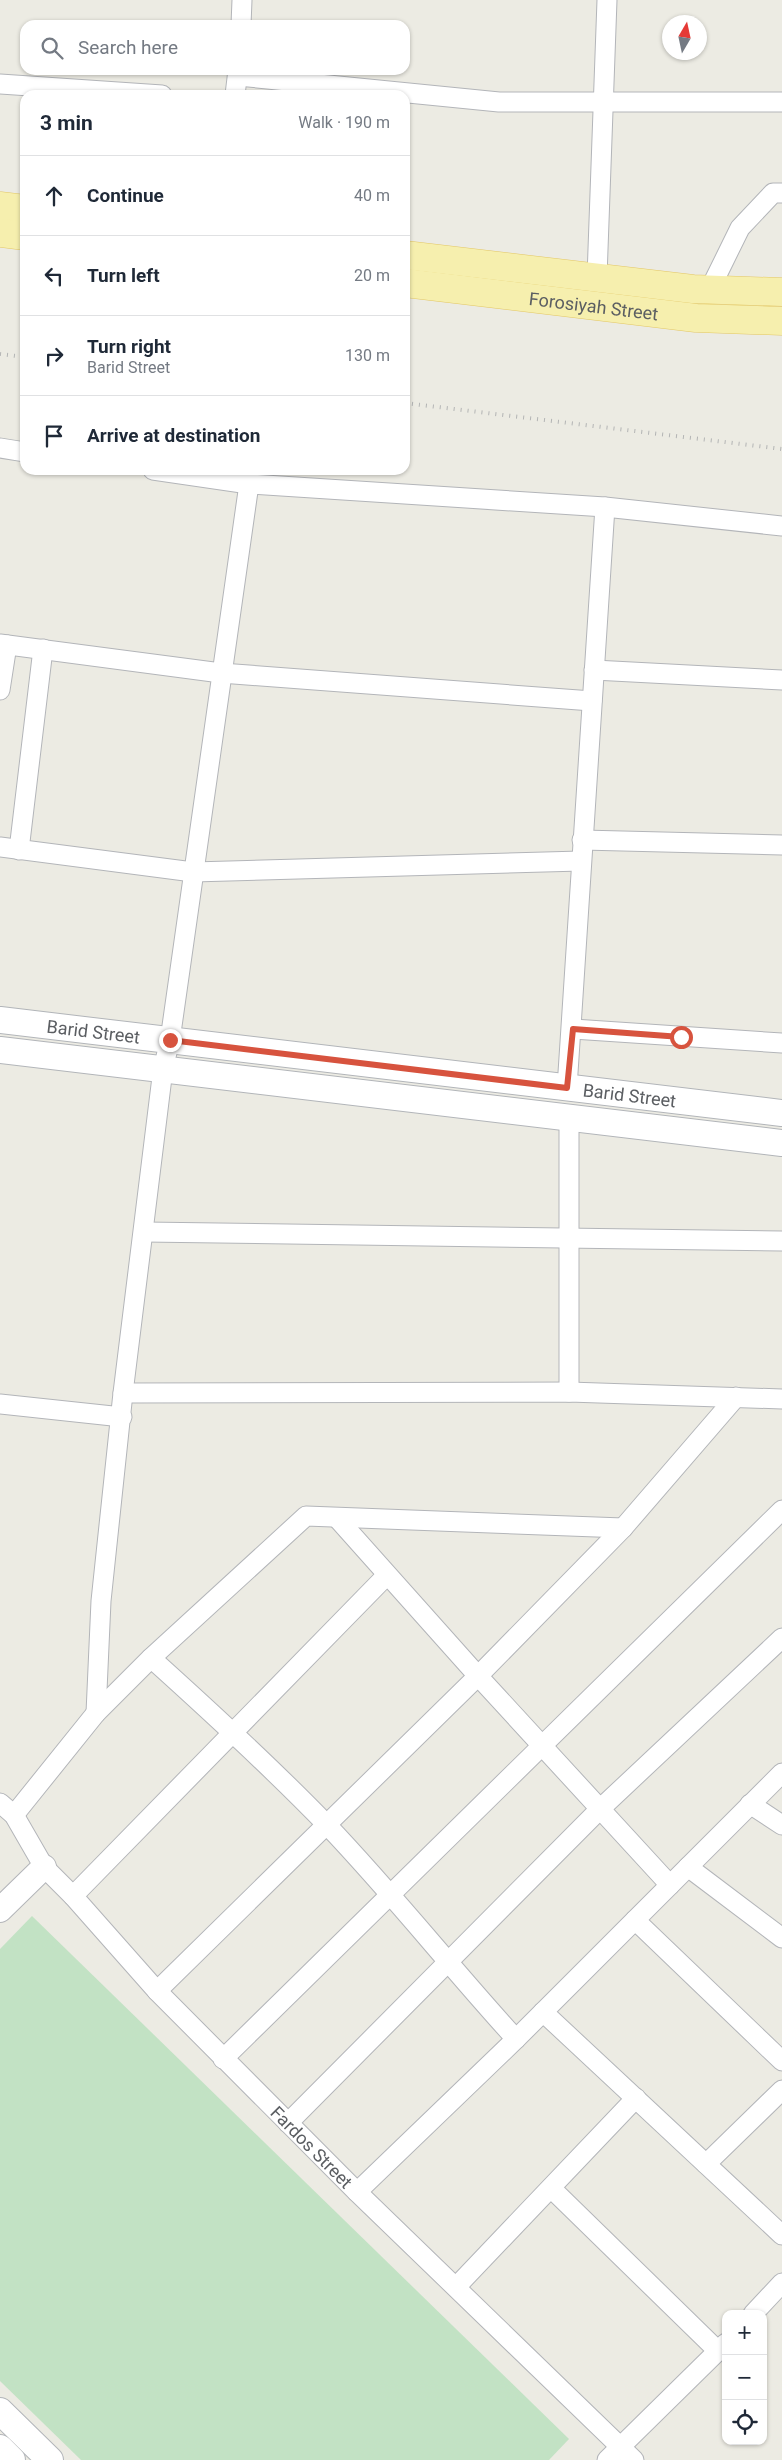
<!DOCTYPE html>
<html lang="en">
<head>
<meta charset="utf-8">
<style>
  body { margin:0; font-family:Roboto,sans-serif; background:#f6f6f7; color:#1f2937 }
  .controls { position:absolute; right:15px; bottom:15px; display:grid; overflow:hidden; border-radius:10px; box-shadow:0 1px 4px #0004 }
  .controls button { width:45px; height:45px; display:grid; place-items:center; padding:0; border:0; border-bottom:1px solid #e0e1e3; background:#fff; color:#1f2937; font:25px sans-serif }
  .compass { position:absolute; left:662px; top:15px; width:45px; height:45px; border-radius:50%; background:#fff; box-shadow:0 1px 4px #0004; rotate:9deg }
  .stop { position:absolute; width:15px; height:15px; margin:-11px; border:4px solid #d7533e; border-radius:50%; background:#fff }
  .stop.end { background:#d7533e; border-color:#fff; box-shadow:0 1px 5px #0008 }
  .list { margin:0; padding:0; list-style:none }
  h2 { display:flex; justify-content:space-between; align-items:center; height:65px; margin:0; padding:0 20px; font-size:21px }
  h2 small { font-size:16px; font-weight:400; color:#747a83 }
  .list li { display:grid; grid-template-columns:32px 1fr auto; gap:15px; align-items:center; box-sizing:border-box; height:80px; padding:0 20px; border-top:1px solid #e0e1e3 }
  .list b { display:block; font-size:19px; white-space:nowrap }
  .list p { margin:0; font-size:16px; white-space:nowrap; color:#747a83 }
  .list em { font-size:16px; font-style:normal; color:#747a83 }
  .icon { flex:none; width:28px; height:28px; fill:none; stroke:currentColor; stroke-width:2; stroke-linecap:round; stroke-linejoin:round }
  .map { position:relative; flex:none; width:782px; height:2460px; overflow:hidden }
  .search { position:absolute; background:#fff; box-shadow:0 1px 4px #0004; left:20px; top:20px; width:390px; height:55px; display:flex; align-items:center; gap:12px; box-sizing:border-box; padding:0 18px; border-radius:15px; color:#747a83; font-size:19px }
  .panel { position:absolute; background:#fff; box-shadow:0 1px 4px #0004; left:20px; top:90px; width:390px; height:385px; border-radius:15px }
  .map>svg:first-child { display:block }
  .green { fill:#c2e2c4 }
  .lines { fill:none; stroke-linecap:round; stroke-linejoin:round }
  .minor-casing { stroke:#b3b5b9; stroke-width:21 }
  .tertiary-casing { stroke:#b3b5b9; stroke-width:26 }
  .secondary-casing { stroke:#b2b5b9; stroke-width:28 }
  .primary-casing { stroke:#e3c766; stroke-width:29 }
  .minor { stroke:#fff; stroke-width:19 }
  .tertiary { stroke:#fff; stroke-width:24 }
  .secondary { stroke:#fff; stroke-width:26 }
  .primary { stroke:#f6efae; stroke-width:28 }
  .rail { stroke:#b3b4b4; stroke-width:4; stroke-dasharray:1 6; stroke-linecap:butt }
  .route { stroke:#d7533e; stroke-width:6 }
  .labels { text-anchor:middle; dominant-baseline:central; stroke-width:4.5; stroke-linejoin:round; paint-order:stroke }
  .street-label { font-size:18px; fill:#5b5e62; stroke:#fff }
</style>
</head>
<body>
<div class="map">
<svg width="782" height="2460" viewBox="0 0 782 2460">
  <rect width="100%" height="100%" fill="#ecebe3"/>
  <!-- green -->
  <path class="green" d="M 32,1916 L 569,2439 L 549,2460 L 81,2460 L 0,2381 L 0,1949 Z"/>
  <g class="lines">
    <defs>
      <g id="minor">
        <path d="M 241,25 L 242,0"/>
        <path d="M 238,76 L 499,102 L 782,102"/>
        <path d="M 0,84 L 162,95"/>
        <path d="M 235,95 L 238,70"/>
        <path d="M 597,277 L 607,0"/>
        <path d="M 710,289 L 740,228 L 773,193 L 782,193"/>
        <path d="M 0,448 L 25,452"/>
        <path d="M 153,470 L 249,484 L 605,507 L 782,526"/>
        <path d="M 0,644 L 221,673 L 592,701"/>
        <path d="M 594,670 L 782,680"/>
        <path d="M 0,690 L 7,645"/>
        <path d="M 582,840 L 782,845"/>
        <path d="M 0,847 L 193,872 L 581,861"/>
        <path d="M 19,850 L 43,649"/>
        <path d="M 573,1029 L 782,1043"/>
        <path d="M 567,1088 L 605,507"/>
        <path d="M 144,1232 L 782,1241"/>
        <path d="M 569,1392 L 569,1117"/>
        <path d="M 123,1393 L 569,1392 L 782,1399"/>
        <path d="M 0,1404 L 122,1417"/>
        <path d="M 337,1518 L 478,1676 L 670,1885"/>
        <path d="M 151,1658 C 211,1712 271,1767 327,1825 C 393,1894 452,1969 516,2039"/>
        <path d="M 96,1713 L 101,1601 L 123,1393 L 163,1069 L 170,1040 L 249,484"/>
        <path id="s1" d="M 0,1803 L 14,1815 L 44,1867 L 73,1896 L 157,1991 L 357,2192 L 634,2460"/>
        <path d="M 750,1804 L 782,1825"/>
        <path d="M 14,1815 L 96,1713 L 151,1658 L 306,1516 L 623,1528"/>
        <path d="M 688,1867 L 782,1938"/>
        <path d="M 73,1896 L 387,1575"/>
        <path d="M 635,1920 L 782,2061"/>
        <path d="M 157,1991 L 478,1676 L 623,1528 L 736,1397"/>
        <path d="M 543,2012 L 782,2235"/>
        <path d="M 223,2059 L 782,1510"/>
        <path d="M 288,2123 L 600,1809 L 782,1638"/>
        <path d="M 706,2164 L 782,2090"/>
        <path d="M 551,2188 L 718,2351"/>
        <path d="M 357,2192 L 516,2039 L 782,1773"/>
        <path d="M 456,2287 L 636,2098"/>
        <path d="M 753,2314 L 782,2283"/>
        <path d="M 607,2460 L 726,2343"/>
      </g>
      <path id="tertiary" d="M 0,1910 L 44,1867"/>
      <g id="secondary">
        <path id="s2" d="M 0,1020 L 782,1113"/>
        <path d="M 0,1050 L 782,1143"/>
        <path d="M 0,2411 L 50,2460"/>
        <path d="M 0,2448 L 12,2460"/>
      </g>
      <g id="primary">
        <path d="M 0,206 L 25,209"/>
        <path d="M 0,233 L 25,236"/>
        <path d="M 405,255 L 693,289 L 782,292"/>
        <path id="s3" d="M 405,283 L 696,318 L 782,321"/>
      </g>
    </defs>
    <!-- minor casing -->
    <use href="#minor" class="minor-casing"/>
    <!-- tertiary casing -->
    <use href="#tertiary" class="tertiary-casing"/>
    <!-- secondary casing -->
    <use href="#secondary" class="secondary-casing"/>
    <!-- primary casing -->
    <use href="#primary" class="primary-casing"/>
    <!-- minor -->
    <use href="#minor" class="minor"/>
    <!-- tertiary -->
    <use href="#tertiary" class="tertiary"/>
    <!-- secondary -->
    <use href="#secondary" class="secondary"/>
    <!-- primary -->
    <use href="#primary" class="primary"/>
    <!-- rail -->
    <path class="rail" d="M 0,354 L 25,357
      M 405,403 L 782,449"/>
  </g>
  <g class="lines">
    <!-- route -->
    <path class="route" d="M 170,1040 L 567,1088 L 573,1029 L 681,1037"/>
  </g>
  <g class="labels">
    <!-- street labels -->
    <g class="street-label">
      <text stroke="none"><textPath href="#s3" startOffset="190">Forosiyah Street</textPath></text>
      <text stroke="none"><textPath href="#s2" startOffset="94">Barid Street</textPath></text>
      <text stroke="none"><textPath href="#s2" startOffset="634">Barid Street</textPath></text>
      <text stroke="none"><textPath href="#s1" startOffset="466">Fardos Street</textPath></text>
    </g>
  </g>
</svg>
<div class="controls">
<button>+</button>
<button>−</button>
<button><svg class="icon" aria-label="locate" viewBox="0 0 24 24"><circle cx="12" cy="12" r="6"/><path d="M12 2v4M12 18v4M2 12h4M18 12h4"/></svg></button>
</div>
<svg class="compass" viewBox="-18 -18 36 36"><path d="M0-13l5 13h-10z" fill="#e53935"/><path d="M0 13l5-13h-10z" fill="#747a83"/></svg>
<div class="stop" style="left:681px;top:1037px"></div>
<div class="stop end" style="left:170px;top:1040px"></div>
<div class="search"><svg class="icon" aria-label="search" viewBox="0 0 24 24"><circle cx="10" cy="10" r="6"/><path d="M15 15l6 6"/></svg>Search here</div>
<section class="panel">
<h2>3 min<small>Walk · 190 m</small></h2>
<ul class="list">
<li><svg class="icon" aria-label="ahead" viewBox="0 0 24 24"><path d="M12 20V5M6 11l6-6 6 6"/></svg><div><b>Continue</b></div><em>40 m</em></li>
<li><svg class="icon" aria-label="left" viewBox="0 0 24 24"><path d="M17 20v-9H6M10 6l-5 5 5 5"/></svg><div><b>Turn left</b></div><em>20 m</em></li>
<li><svg class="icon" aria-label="right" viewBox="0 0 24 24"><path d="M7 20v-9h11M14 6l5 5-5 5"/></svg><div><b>Turn right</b><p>Barid Street</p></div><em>130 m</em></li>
<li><svg class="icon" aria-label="arrive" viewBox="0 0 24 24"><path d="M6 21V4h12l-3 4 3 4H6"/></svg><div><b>Arrive at destination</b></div></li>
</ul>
</section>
</div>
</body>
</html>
